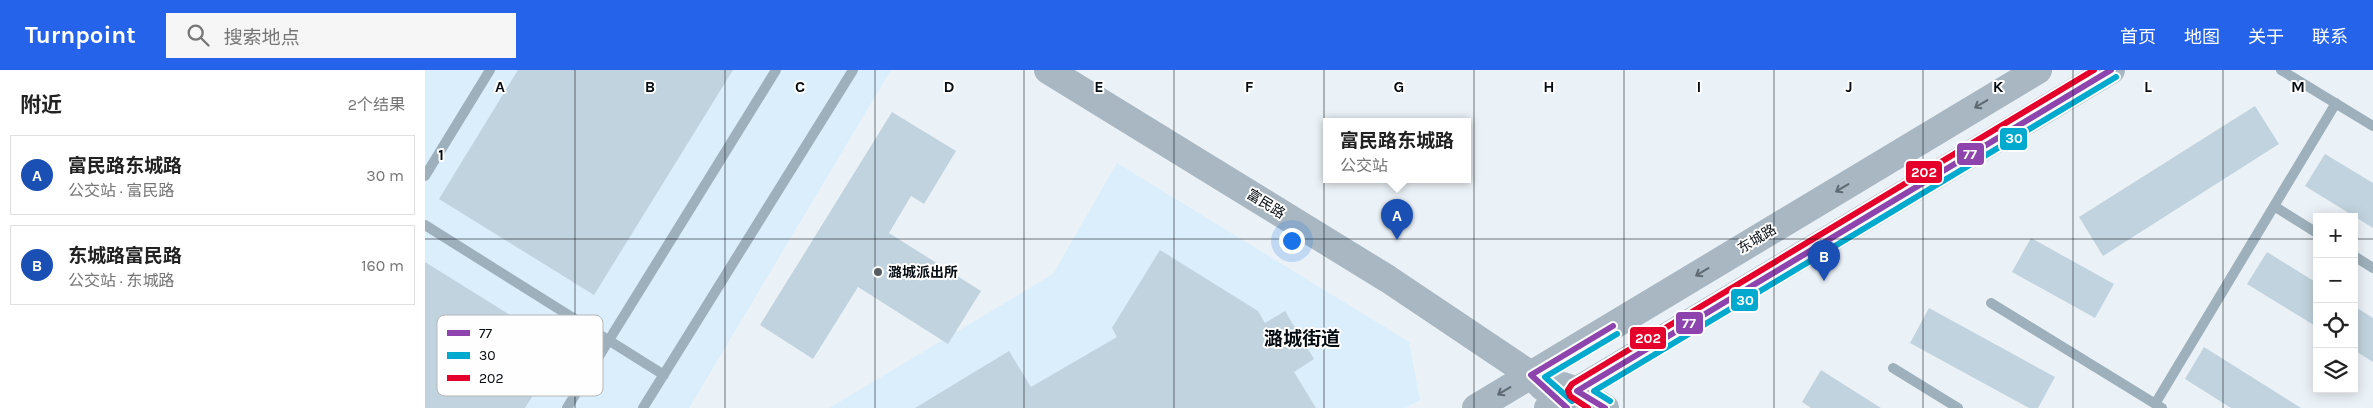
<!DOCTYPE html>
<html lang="zh">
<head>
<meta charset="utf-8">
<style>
  body { margin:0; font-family:Karla,"Noto Sans SC",sans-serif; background:#f6f6f6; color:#222 }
  .controls { position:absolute; right:15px; bottom:15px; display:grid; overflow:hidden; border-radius:0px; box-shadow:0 2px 12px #0003 }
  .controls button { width:45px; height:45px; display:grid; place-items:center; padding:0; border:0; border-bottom:1px solid #e0e0e0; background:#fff; color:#222; font:25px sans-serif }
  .you { position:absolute; left:866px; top:170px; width:18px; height:18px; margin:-12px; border:4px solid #fff; border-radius:50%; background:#1a73e8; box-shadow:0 0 0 8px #1a73e833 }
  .badge { display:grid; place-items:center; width:32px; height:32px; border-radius:50%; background:#2563eb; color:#fff; font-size:16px; font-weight:700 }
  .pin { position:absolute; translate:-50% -41px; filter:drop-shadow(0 1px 2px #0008) }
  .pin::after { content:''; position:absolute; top:26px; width:18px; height:15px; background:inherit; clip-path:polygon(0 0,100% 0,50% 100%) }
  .popup { position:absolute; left:898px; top:48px; width:148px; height:65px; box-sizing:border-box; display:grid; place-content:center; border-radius:0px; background:#fff; filter:drop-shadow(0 1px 4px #0005); font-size:16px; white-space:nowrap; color:#767676 }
  .popup b { font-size:19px; color:#222 }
  .popup::after { content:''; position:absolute; left:50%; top:100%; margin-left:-10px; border:10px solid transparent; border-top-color:#fff }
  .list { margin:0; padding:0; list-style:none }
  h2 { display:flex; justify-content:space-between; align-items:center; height:65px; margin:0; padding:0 20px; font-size:21px }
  h2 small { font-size:16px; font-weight:400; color:#767676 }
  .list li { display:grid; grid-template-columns:32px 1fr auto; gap:15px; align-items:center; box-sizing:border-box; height:80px; margin:0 10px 10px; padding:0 10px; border:1px solid #e0e0e0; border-radius:0px }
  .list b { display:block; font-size:19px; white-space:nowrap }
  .list p { margin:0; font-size:16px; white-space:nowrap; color:#767676 }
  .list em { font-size:16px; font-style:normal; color:#767676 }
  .icon { flex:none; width:28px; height:28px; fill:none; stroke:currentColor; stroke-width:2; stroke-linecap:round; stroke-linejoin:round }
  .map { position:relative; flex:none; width:1948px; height:338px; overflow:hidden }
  header { display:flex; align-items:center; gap:30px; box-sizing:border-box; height:70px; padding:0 25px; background:#2563eb; color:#fff }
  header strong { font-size:24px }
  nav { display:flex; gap:28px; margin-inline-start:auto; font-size:18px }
  .search { width:350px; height:45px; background:#f6f6f6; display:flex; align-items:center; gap:12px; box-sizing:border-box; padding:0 18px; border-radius:0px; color:#767676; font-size:19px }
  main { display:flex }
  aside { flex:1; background:#fff }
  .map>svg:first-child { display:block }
  .built { fill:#daeefb }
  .building { fill:#c1d3de }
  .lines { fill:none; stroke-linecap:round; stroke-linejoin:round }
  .lane { stroke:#9eb0bb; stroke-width:10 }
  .secondary { stroke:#a8b7c1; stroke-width:28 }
  .bus-1-casing { stroke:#fefefe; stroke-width:10 }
  .bus-2-casing { stroke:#fefefe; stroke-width:10 }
  .bus-3-casing { stroke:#fefefe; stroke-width:10 }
  .bus-1 { stroke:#8e44ad; stroke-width:6 }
  .bus-2 { stroke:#00a9ce; stroke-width:6 }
  .bus-3 { stroke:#e4002b; stroke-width:6 }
  .oneway { stroke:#5f6a72 }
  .grid { fill:none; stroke:#060d12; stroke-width:1; stroke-opacity:0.55 }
  .poi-dot { fill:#565d62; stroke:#fefefe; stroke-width:2 }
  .labels { text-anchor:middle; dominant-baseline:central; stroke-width:4; stroke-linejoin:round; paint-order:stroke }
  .street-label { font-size:14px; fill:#060d12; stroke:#fefefe }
  .poi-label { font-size:14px; font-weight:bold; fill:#060d12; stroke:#fefefe; text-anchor:start }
  .district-label { font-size:19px; font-weight:bold; fill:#060d12; stroke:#fefefe }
  .key { fill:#fefefe; stroke:#b4b6b7; stroke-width:1 }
  .key-label { font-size:14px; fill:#060d12 }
  .grid-label { font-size:16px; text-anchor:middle; font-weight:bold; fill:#060d12; stroke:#fefefe; stroke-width:4; stroke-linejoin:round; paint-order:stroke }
  .line-badge { stroke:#fefefe; stroke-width:2 }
  .badge-label { font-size:14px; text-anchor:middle; font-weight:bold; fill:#fff }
</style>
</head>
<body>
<header>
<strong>Turnpoint</strong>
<div class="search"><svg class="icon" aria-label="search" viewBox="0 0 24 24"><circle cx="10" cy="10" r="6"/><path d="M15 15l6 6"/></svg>搜索地点</div>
<nav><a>首页</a><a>地图</a><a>关于</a><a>联系</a></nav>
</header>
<main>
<aside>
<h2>附近<small>2个结果</small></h2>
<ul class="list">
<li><span class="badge" style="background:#1a4fb4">A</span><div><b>富民路东城路</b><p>公交站 · 富民路</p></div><em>30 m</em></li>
<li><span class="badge" style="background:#1a4fb4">B</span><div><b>东城路富民路</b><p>公交站 · 东城路</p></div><em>160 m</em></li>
</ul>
</aside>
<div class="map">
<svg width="1948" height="338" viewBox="0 0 1948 338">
  <rect width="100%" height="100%" fill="#ebf2f7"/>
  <!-- built -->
  <path class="built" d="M 0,0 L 466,0 L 264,338 L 0,338 Z
    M 692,93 L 984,272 L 995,330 L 980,338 L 404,338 L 628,204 Z"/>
  <!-- building -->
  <path class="building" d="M 93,0 L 308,0 L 169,225 L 14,129 Z
    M 1830,36 L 1854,74 L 1678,186 L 1654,147 Z
    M 467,42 L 531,81 L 499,134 L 486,126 L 464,163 L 556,221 L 523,274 L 433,217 L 388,289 L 335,255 Z
    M 1900,84 L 1948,113 L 1948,158 L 1880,116 Z
    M 1606,168 L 1689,214 L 1670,248 L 1587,202 Z
    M 735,180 L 833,241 L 840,253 L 860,241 L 889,289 L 869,302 L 891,338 L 490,338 L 584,281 L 606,317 L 692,267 L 687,258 Z
    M 1842,182 L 1892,213 L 1892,257 L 1822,214 Z
    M 0,192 L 138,278 L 100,338 L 0,338 Z
    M 1929,236 L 1948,248 L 1948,292 L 1929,280 Z
    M 1504,238 L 1630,307 L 1613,338 L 1604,338 L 1485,273 Z
    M 1779,277 L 1876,338 L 1806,338 L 1760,309 Z
    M 1396,300 L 1456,338 L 1386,338 L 1377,332 Z"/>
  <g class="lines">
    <!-- lane -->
    <path class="lane" d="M 1856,0 L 1948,56
      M 0,106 L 65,0
      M 1849,136 L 1892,163
      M 0,155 L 239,305
      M 1929,186 L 1948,198
      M 1566,233 L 1737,338
      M 1468,298 L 1533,338
      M 1730,334 L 1911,33
      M 142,338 L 351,0
      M 218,338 L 428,0"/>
    <!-- secondary -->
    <path class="secondary" d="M 623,0 L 963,209 L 1106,305 L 1118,317
      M 1138,316 L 1152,321 L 1180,338
      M 1051,338 L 1613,0
      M 1123,338 L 1686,0"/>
    <defs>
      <path id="bus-1" d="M 1142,338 L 1106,305 L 1188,256
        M 1180,338 L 1152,321 L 1686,0"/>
      <path id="bus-2" d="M 1147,331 L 1120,307 L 1192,264
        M 1185,331 L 1169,321 L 1691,7"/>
      <path id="bus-3" d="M 1163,338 L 1145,326 L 1143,320 L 1147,314 L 1669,0"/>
    </defs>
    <!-- bus-1 casing -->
    <use href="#bus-1" class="bus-1-casing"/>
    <!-- bus-2 casing -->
    <use href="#bus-2" class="bus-2-casing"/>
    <!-- bus-3 casing -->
    <use href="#bus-3" class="bus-3-casing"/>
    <!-- bus-1 -->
    <use href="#bus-1" class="bus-1"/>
    <!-- bus-2 -->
    <use href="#bus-2" class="bus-2"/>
    <!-- bus-3 -->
    <use href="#bus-3" class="bus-3"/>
  </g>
  <!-- one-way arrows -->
  <defs><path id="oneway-shaft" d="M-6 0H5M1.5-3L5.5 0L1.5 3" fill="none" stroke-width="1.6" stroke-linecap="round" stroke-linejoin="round" transform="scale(1.25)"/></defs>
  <g class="oneway">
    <use href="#oneway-shaft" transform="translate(1556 34) rotate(149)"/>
    <use href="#oneway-shaft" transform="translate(1417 118) rotate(149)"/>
    <use href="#oneway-shaft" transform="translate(1277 202) rotate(149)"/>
    <use href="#oneway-shaft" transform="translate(1079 321) rotate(149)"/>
  </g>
  <!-- grid -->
  <path class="grid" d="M 150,0 L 150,338M 300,0 L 300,338M 450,0 L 450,338M 599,0 L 599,338M 749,0 L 749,338M 899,0 L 899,338M 1049,0 L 1049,338M 1199,0 L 1199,338M 1349,0 L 1349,338M 1498,0 L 1498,338M 1648,0 L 1648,338M 1798,0 L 1798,338M 0,169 L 1892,169M 1929,169 L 1948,169"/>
  <!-- markers -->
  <circle class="poi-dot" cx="453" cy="202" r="5"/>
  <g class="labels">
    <!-- street labels -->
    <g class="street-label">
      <text transform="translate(841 134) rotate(32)">富民路</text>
      <text transform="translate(1332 169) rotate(-31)">东城路</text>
    </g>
    <!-- poi labels -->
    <g class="poi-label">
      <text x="463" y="202">潞城派出所</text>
    </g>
    <!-- district labels -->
    <g class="district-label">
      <text x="877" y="269">潞城街道</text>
    </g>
  </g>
  <!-- legend -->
  <rect x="12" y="245" width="166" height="81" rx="8" class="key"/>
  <rect x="22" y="260" width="23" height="6" fill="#8e44ad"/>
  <rect x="22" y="282" width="23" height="7" fill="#00a9ce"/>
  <rect x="22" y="305" width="23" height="6" fill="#e4002b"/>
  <g class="key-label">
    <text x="54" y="268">77</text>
    <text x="54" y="290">30</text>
    <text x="54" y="313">202</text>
  </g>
  <g class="grid-label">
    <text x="75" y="22">A</text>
    <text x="225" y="22">B</text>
    <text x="375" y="22">C</text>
    <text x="524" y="22">D</text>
    <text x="674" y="22">E</text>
    <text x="824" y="22">F</text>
    <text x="974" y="22">G</text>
    <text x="1124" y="22">H</text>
    <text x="1274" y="22">I</text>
    <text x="1424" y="22">J</text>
    <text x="1573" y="22">K</text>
    <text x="1723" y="22">L</text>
    <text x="1873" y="22">M</text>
    <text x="16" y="90">1</text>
  </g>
  <g class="line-badge">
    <rect x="1574" y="57" width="29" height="24" rx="5" fill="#00a9ce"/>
    <rect x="1531" y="72" width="29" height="24" rx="5" fill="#8e44ad"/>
    <rect x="1480" y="90" width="38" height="24" rx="5" fill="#e4002b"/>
    <rect x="1305" y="218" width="29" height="24" rx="5" fill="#00a9ce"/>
    <rect x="1250" y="241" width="29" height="24" rx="5" fill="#8e44ad"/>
    <rect x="1204" y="256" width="38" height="24" rx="5" fill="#e4002b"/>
  </g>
  <g class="badge-label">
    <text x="1589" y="73">30</text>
    <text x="1545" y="89">77</text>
    <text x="1499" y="107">202</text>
    <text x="1320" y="235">30</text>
    <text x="1264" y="258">77</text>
    <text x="1223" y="273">202</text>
  </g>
</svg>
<div class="controls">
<button>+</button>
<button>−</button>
<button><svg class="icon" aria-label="locate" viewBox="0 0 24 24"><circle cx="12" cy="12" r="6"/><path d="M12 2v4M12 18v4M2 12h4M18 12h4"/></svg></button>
<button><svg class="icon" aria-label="layers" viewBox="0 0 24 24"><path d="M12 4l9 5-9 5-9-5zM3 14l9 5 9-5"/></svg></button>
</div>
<div class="you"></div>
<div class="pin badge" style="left:972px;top:170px;background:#1a4fb4">A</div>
<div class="popup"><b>富民路东城路</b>公交站</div>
<div class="pin badge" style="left:1399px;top:211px;background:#1a4fb4">B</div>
</div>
</main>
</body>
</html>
